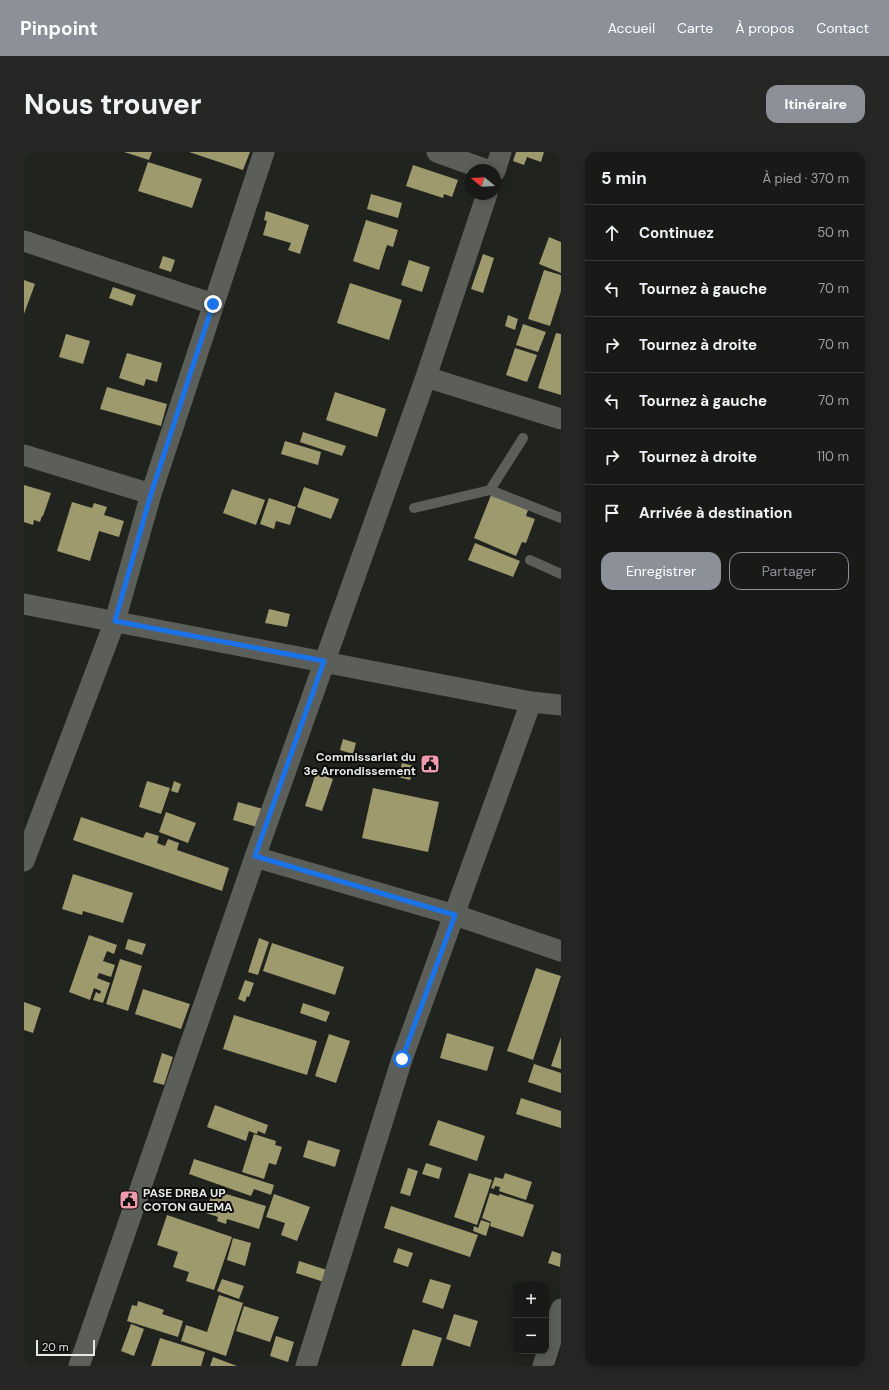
<!DOCTYPE html>
<html lang="fr">
<head>
<meta charset="utf-8">
<style>
  body { margin:0; font-family:"DM Sans",sans-serif; background:#262724; color:#f1f3f6 }
  .controls { position:absolute; right:12px; bottom:12px; display:grid; overflow:hidden; border-radius:8px; box-shadow:0 2px 10px #0003 }
  .controls button { width:36px; height:36px; display:grid; place-items:center; padding:0; border:0; border-bottom:1px solid #373836; background:#191a17; color:#f1f3f6; font:20px sans-serif }
  .compass { position:absolute; left:441px; top:12px; width:36px; height:36px; border-radius:50%; background:#191a17; box-shadow:0 2px 10px #0003; rotate:288deg }
  .scale { position:absolute; left:12px; bottom:10px; width:59px; box-sizing:border-box; padding-left:4px; border:2px solid #e7e9e6; border-top:0; font-size:11px; line-height:14px; white-space:nowrap; color:#e7e9e6; -webkit-text-stroke:3px #0b0c0a; paint-order:stroke }
  .stop { position:absolute; width:12px; height:12px; margin:-9px; border:3px solid #1a73e8; border-radius:50%; background:#fff }
  .stop.end { background:#1a73e8; border-color:#fff; box-shadow:0 1px 4px #0008 }
  .list { margin:0; padding:0; list-style:none }
  h2 { display:flex; justify-content:space-between; align-items:center; height:52px; margin:0; padding:0 16px; font-size:17px }
  h2 small { font-size:13px; font-weight:400; color:#9fa1a1 }
  .list li { display:grid; grid-template-columns:26px 1fr auto; gap:12px; align-items:center; box-sizing:border-box; height:56px; padding:0 16px; border-top:1px solid #373836 }
  .list b { display:block; font-size:15px; white-space:nowrap }
  .list em { font-size:13px; font-style:normal; color:#9fa1a1 }
  .actions { display:flex; gap:8px; padding:12px 16px }
  .actions a { flex:1; padding:9px 0; border:1px solid #8c9099; border-radius:12px; text-align:center; font-size:14px; color:#8c9099 }
  .actions .main { background:#8c9099; color:#fff }
  .icon { flex:none; width:22px; height:22px; fill:none; stroke:currentColor; stroke-width:2; stroke-linecap:round; stroke-linejoin:round }
  .map { position:relative; flex:none; width:537px; height:1214px; overflow:hidden; border-radius:12px }
  header { display:flex; align-items:center; gap:24px; box-sizing:border-box; height:56px; padding:0 20px; background:#8c9099; color:#fff }
  header strong { font-size:19px }
  nav { display:flex; gap:22px; margin-inline-start:auto; font-size:14px }
  .intro { display:flex; align-items:center; justify-content:space-between; box-sizing:border-box; height:96px; padding:0 24px }
  h1 { margin:0; font-size:28px }
  .button { padding:10px 18px; border-radius:12px; background:#8c9099; color:#fff; font-size:14px; font-weight:700 }
  main { display:flex; gap:24px; padding:0 24px }
  aside { flex:1; background:#191a17; border-radius:12px; box-shadow:0 2px 10px #0003 }
  .map>svg:first-child { display:block }
  .building { fill:#9e9a6e }
  .lines { fill:none; stroke-linecap:round; stroke-linejoin:round }
  .service { stroke:#5c5e5a; stroke-width:10 }
  .minor { stroke:#5c5e5a; stroke-width:21 }
  .route { stroke:#1a73e8; stroke-width:5 }
  .labels { text-anchor:middle; dominant-baseline:central; stroke-width:4; stroke-linejoin:round; paint-order:stroke }
  .poi-label { font-size:12px; font-weight:bold; fill:#e7e9e6; stroke:#0b0c0a; text-anchor:end }
</style>
</head>
<body>
<header>
<strong>Pinpoint</strong>
<nav><a>Accueil</a><a>Carte</a><a>À propos</a><a>Contact</a></nav>
</header>
<div class="intro"><h1>Nous trouver</h1><a class="button">Itinéraire</a></div>
<main>
<div class="map">
<svg width="537" height="1214" viewBox="0 0 537 1214">
  <rect width="100%" height="100%" fill="#21231f"/>
  <!-- building -->
  <path class="building" d="M 100,0 L 128,0 L 125,8 Z
    M 165,0 L 226,0 L 219,18 Z
    M 492,0 L 520,0 L 517,10 L 503,5 L 500,13 L 489,9 Z
    M 124,10 L 178,27 L 168,56 L 114,39 Z
    M 389,13 L 434,28 L 428,45 L 420,42 L 419,46 L 382,34 Z
    M 347,42 L 378,51 L 374,66 L 343,57 Z
    M 242,59 L 285,73 L 276,102 L 264,98 L 267,91 L 239,83 L 243,69 L 240,68 Z
    M 342,68 L 374,78 L 369,95 L 363,93 L 355,118 L 329,109 Z
    M 525,85 L 537,90 L 537,121 L 515,112 Z
    M 459,102 L 470,106 L 459,141 L 447,137 Z
    M 139,104 L 151,108 L 147,120 L 135,116 Z
    M 385,108 L 406,115 L 398,140 L 377,133 Z
    M 520,118 L 537,123 L 537,139 L 526,174 L 504,167 Z
    M 0,128 L 11,132 L 0,162 Z
    M 326,131 L 378,148 L 365,188 L 313,171 Z
    M 89,135 L 112,143 L 108,154 L 85,146 Z
    M 484,163 L 494,167 L 491,178 L 481,174 Z
    M 499,172 L 522,180 L 514,200 L 492,193 Z
    M 532,181 L 537,182 L 537,243 L 514,236 Z
    M 42,182 L 66,189 L 59,212 L 35,205 Z
    M 491,196 L 513,203 L 503,230 L 482,223 Z
    M 103,201 L 138,211 L 133,230 L 122,227 L 120,234 L 95,226 Z
    M 83,235 L 143,252 L 137,274 L 76,257 Z
    M 311,240 L 362,257 L 353,285 L 302,268 Z
    M 279,280 L 322,294 L 318,304 L 276,290 Z
    M 261,289 L 297,300 L 294,313 L 257,302 Z
    M 0,333 L 27,341 L 19,364 L 18,364 L 16,370 L 10,368 L 9,373 L 0,370 Z
    M 280,335 L 315,347 L 307,367 L 273,355 Z
    M 208,337 L 241,348 L 232,373 L 199,361 Z
    M 467,343 L 504,358 L 502,364 L 511,367 L 502,391 L 498,390 L 492,404 L 450,386 Z
    M 245,346 L 272,355 L 266,373 L 252,369 L 250,377 L 236,372 Z
    M 48,350 L 68,356 L 70,351 L 83,355 L 80,363 L 100,369 L 95,385 L 75,379 L 66,409 L 33,399 Z
    M 451,391 L 496,409 L 489,425 L 444,408 Z
    M 245,457 L 266,462 L 263,475 L 241,471 Z
    M 319,587 L 332,591 L 329,602 L 316,598 Z
    M 378,611 L 390,614 L 386,628 L 374,625 Z
    M 292,621 L 309,627 L 298,659 L 281,654 Z
    M 123,629 L 146,636 L 137,662 L 115,655 Z
    M 150,629 L 157,632 L 154,641 L 147,639 Z
    M 349,636 L 415,650 L 404,700 L 338,686 Z
    M 214,650 L 239,657 L 233,675 L 209,668 Z
    M 142,660 L 172,671 L 164,691 L 135,680 Z
    M 57,665 L 119,686 L 122,680 L 135,684 L 133,691 L 141,694 L 144,687 L 155,691 L 153,698 L 205,716 L 198,739 L 49,688 Z
    M 49,722 L 109,741 L 99,771 L 59,759 L 58,763 L 38,757 Z
    M 65,783 L 93,793 L 90,802 L 83,799 L 79,809 L 91,813 L 87,825 L 75,821 L 73,826 L 86,831 L 79,851 L 69,848 L 72,840 L 76,842 L 77,839 L 70,836 L 66,848 L 45,840 Z
    M 235,786 L 245,790 L 234,823 L 224,820 Z
    M 104,787 L 122,792 L 118,803 L 101,797 Z
    M 248,791 L 320,815 L 311,843 L 239,819 Z
    M 96,807 L 118,814 L 104,859 L 82,852 Z
    M 512,816 L 537,824 L 509,908 L 483,899 Z
    M 221,828 L 230,831 L 225,845 L 223,844 L 221,850 L 214,847 Z
    M 119,837 L 166,852 L 157,877 L 111,862 Z
    M 0,850 L 17,856 L 9,881 L 0,878 Z
    M 279,851 L 306,860 L 302,870 L 276,861 Z
    M 210,863 L 293,889 L 283,923 L 199,897 Z
    M 423,881 L 470,895 L 463,919 L 416,906 Z
    M 305,882 L 326,889 L 312,931 L 291,924 Z
    M 537,885 L 537,917 L 527,914 Z
    M 138,901 L 149,905 L 140,933 L 129,930 Z
    M 510,912 L 537,921 L 537,941 L 504,930 Z
    M 497,946 L 537,959 L 537,976 L 492,962 Z
    M 191,953 L 244,973 L 241,982 L 234,979 L 233,982 L 225,979 L 222,989 L 183,975 Z
    M 414,968 L 461,984 L 453,1009 L 405,993 Z
    M 230,982 L 252,989 L 251,993 L 258,995 L 252,1013 L 245,1011 L 240,1027 L 218,1020 Z
    M 284,988 L 316,998 L 311,1015 L 279,1005 Z
    M 170,1007 L 250,1033 L 247,1043 L 230,1037 L 227,1044 L 165,1022 Z
    M 402,1011 L 418,1016 L 415,1027 L 398,1022 Z
    M 384,1016 L 394,1019 L 386,1044 L 376,1041 Z
    M 445,1021 L 468,1028 L 453,1073 L 430,1065 Z
    M 481,1021 L 508,1030 L 502,1048 L 475,1039 L 476,1035 L 471,1034 L 470,1037 L 467,1036 L 471,1025 L 479,1027 Z
    M 189,1038 L 242,1054 L 235,1077 L 203,1067 L 202,1072 L 193,1069 L 194,1065 L 182,1061 Z
    M 466,1041 L 475,1044 L 475,1042 L 510,1053 L 499,1085 L 466,1074 L 467,1070 L 458,1066 Z
    M 250,1042 L 286,1055 L 273,1089 L 257,1083 L 261,1071 L 242,1065 Z
    M 367,1054 L 454,1083 L 446,1105 L 360,1076 Z
    M 143,1063 L 208,1085 L 190,1138 L 162,1129 L 165,1120 L 149,1115 L 154,1100 L 133,1093 Z
    M 457,1068 L 466,1071 L 462,1084 L 449,1079 L 450,1074 L 454,1076 Z
    M 209,1086 L 227,1091 L 221,1114 L 203,1108 Z
    M 374,1096 L 389,1101 L 384,1115 L 369,1110 Z
    M 528,1099 L 537,1102 L 536,1115 L 524,1111 Z
    M 275,1109 L 303,1118 L 300,1130 L 272,1121 Z
    M 198,1127 L 220,1134 L 215,1147 L 193,1139 Z
    M 406,1127 L 427,1133 L 419,1157 L 398,1150 Z
    M 195,1143 L 219,1151 L 202,1204 L 157,1189 L 162,1173 L 183,1180 Z
    M 114,1149 L 140,1158 L 138,1162 L 159,1169 L 154,1185 L 103,1169 L 108,1153 L 113,1154 Z
    M 220,1154 L 255,1165 L 246,1190 L 212,1179 Z
    M 430,1162 L 454,1169 L 446,1195 L 422,1187 Z
    M 107,1172 L 120,1177 L 110,1204 L 97,1199 Z
    M 389,1177 L 418,1186 L 409,1214 L 377,1214 Z
    M 252,1184 L 270,1190 L 264,1210 L 246,1204 Z
    M 136,1186 L 181,1200 L 177,1214 L 127,1214 Z
    M 189,1205 L 213,1214 L 186,1214 Z"/>
  <g class="lines">
    <!-- service -->
    <path class="service" d="M 466,338 L 537,366
      M 390,356 L 466,338 L 499,286
      M 506,408 L 537,422"/>
    <!-- minor -->
    <path class="minor" d="M 413,0 L 463,18
      M 471,19 L 477,0
      M 0,89 L 189,152
      M 402,225 L 537,267
      M 0,303 L 127,342
      M 0,452 L 507,550 L 537,553
      M 231,705 L 431,763 L 537,799
      M 0,709 L 91,469 L 127,342 L 240,0
      M 55,1214 L 231,705 L 402,225 L 463,42
      M 282,1214 L 378,907 L 507,550
      M 519,1214 L 537,1157"/>
  </g>
  <g class="lines">
    <!-- route -->
    <path class="route" d="M 189,152 L 127,342 L 91,469 L 300,509 L 231,704 L 431,763 L 378,907"/>
  </g>
  <!-- icons -->
  <defs>
    <symbol id="civic-square" viewBox="-11 -11 22 22"><rect x="-9" y="-9" width="18" height="18" rx="4" fill="#f29aad" stroke="#0b0c0a"/><path d="M-.6-6.5H3V-4.5H.6V-3L4-1V1h2V6H-6V1h2V-1L-.6-3ZM-1.2 2.5V6h2.4V2.5Z" fill="#111"/></symbol>
  </defs>
  <g fill-rule="evenodd">
    <use href="#civic-square" x="395" y="601" width="22" height="22"/>
    <use href="#civic-square" x="94" y="1037" width="22" height="22"/>
  </g>
  <g class="labels">
    <!-- poi labels -->
    <g class="poi-label">
      <text x="392" y="605">Commissariat du<tspan x="392" dy="14">3e Arrondissement</tspan></text>
      <text x="119" y="1041" text-anchor="start">PASE DRBA UP<tspan x="119" dy="14">COTON GUEMA</tspan></text>
    </g>
  </g>
</svg>
<div class="controls">
<button>+</button>
<button>−</button>
</div>
<svg class="compass" viewBox="-18 -18 36 36"><path d="M0-13l5 13h-10z" fill="#e53935"/><path d="M0 13l5-13h-10z" fill="#9fa1a1"/></svg>
<div class="scale">20 m</div>
<div class="stop" style="left:378px;top:907px"></div>
<div class="stop end" style="left:189px;top:152px"></div>
</div>
<aside>
<h2>5 min<small>À pied · 370 m</small></h2>
<ul class="list">
<li><svg class="icon" aria-label="ahead" viewBox="0 0 24 24"><path d="M12 20V5M6 11l6-6 6 6"/></svg><div><b>Continuez</b></div><em>50 m</em></li>
<li><svg class="icon" aria-label="left" viewBox="0 0 24 24"><path d="M17 20v-9H6M10 6l-5 5 5 5"/></svg><div><b>Tournez à gauche</b></div><em>70 m</em></li>
<li><svg class="icon" aria-label="right" viewBox="0 0 24 24"><path d="M7 20v-9h11M14 6l5 5-5 5"/></svg><div><b>Tournez à droite</b></div><em>70 m</em></li>
<li><svg class="icon" aria-label="left" viewBox="0 0 24 24"><path d="M17 20v-9H6M10 6l-5 5 5 5"/></svg><div><b>Tournez à gauche</b></div><em>70 m</em></li>
<li><svg class="icon" aria-label="right" viewBox="0 0 24 24"><path d="M7 20v-9h11M14 6l5 5-5 5"/></svg><div><b>Tournez à droite</b></div><em>110 m</em></li>
<li><svg class="icon" aria-label="arrive" viewBox="0 0 24 24"><path d="M6 21V4h12l-3 4 3 4H6"/></svg><div><b>Arrivée à destination</b></div></li>
</ul>
<div class="actions"><a class="main">Enregistrer</a><a>Partager</a></div>
</aside>
</main>
</body>
</html>
